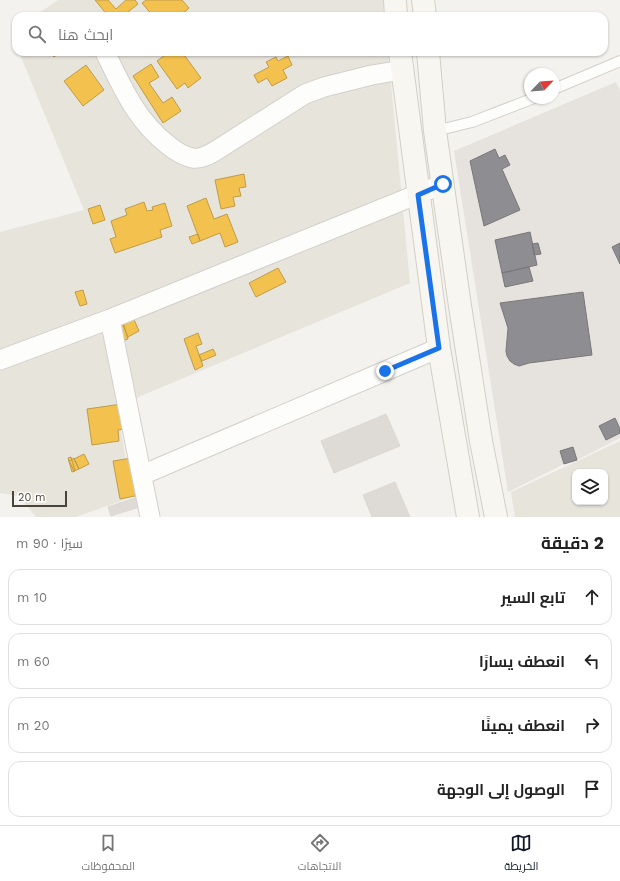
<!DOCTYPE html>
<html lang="ar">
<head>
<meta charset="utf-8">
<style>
  body { margin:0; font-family:"Work Sans",Cairo,sans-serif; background:#f6f6f6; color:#222; direction:rtl }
  .controls { position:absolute; right:12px; bottom:12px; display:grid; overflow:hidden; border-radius:8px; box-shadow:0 1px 3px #0004 }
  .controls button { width:36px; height:36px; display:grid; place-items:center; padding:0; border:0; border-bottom:1px solid #e0e0e0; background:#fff; color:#222; font:20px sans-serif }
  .compass { position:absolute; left:524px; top:68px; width:36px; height:36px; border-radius:50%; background:#fff; box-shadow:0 1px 3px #0004; rotate:65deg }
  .scale { position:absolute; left:12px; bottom:10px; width:55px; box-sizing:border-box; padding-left:4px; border:2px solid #4b4439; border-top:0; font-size:11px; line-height:14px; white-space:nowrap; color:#4b4439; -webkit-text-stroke:3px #fff; paint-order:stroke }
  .stop { position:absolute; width:12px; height:12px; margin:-9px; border:3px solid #1a73e8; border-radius:50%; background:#fff }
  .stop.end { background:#1a73e8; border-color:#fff; box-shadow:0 1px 4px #0008 }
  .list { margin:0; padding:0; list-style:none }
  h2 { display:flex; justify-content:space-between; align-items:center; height:52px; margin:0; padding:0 16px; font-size:17px }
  h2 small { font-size:13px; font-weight:400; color:#767676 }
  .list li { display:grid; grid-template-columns:26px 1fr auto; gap:12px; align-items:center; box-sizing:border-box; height:56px; margin:0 8px 8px; padding:0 8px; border:1px solid #e0e0e0; border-radius:12px }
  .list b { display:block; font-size:15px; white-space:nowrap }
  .list em { font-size:13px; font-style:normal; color:#767676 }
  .icon { flex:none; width:22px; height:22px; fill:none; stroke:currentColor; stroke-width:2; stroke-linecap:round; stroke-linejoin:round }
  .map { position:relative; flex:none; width:620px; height:517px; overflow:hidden; direction:ltr }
  .search { position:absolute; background:#fff; box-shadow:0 1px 3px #0004; left:12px; right:12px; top:12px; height:44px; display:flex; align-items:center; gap:10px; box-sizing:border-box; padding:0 14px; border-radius:12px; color:#767676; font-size:15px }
  .sheet { height:308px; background:#fff }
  nav { display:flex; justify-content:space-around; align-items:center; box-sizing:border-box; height:56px; border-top:1px solid #e0e0e0; background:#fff; font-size:11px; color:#767676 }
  nav a { display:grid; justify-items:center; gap:2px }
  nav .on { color:#111827 }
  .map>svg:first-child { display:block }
  .residential { fill:#e7e4dc; fill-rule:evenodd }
  .industrial { fill:#e6e2de }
  .homes { fill:#f2c14e; stroke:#c09c48 }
  .industry { fill:#8d8d92; stroke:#797777 }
  .building { fill:#dedbd6; stroke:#dcd9d4 }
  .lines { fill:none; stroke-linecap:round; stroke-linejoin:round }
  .service-casing { stroke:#d2d0cb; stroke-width:12 }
  .minor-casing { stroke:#d2d0cb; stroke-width:21 }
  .secondary-casing { stroke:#d3cfc5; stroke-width:24 }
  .service { stroke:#fdfdfc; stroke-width:10 }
  .minor { stroke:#fdfdfc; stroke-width:19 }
  .secondary { stroke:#f7f6f1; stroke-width:22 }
  .route { stroke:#1a73e8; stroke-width:5 }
</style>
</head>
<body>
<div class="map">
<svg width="620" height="517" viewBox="0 0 620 517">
  <rect width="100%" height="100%" fill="#f4f2ee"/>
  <!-- residential -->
  <path class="residential" d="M 58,0 L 383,0 L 384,16 L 35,16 Z
    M 19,52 L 388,52 L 410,283 L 117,406 L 132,497 L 76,517 L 36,517 L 18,496 L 0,493 L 0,232 L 84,210 Z
    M 620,441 L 620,517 L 515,517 L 511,492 ZM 575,472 L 605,472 L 605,502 L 575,502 Z"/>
  <!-- industrial -->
  <path class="industrial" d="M 616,82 L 620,90 L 620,438 L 577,460 L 564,464 L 508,492 L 454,151 Z"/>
  <!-- homes -->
  <path class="homes" d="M 95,0 L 108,0 L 116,9 L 126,0 L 135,0 L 138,4 L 123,16 L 108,16 Z
    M 146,0 L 182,0 L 189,8 L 180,16 L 153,16 L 142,3 Z
    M 49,52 L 60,52 L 54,57 Z
    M 169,52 L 182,52 L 201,78 L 188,88 L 185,83 L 177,89 L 157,61 Z
    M 288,56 L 292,65 L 283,70 L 287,78 L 272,86 L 267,78 L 258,83 L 254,75 L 269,67 L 266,62 L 276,57 L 278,61 Z
    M 151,64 L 159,77 L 149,83 L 163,103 L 172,97 L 181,111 L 163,123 L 133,76 Z
    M 86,65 L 104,90 L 83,106 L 64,81 Z
    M 244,174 L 246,187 L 239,188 L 241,196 L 233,197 L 235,206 L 221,209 L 215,180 Z
    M 206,198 L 214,219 L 227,214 L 238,242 L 225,247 L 220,233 L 200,241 L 187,206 Z
    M 144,202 L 147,211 L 153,210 L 152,207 L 165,203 L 172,226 L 160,230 L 162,237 L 115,253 L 110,239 L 116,237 L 111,221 L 127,215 L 125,209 Z
    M 100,205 L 105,220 L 93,224 L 88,209 Z
    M 198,234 L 200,241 L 192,244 L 189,237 Z
    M 278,268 L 286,282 L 256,297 L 249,283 Z
    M 83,290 L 87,304 L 80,306 L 75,292 Z
    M 132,315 L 139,331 L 128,337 L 121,320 Z
    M 122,319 L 128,339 L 119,342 L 113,322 Z
    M 198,333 L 202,344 L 196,346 L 203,366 L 195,370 L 184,339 Z
    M 213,349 L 216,355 L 202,361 L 199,355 Z
    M 122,404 L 125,429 L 118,430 L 119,441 L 92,445 L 87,409 Z
    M 84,454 L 89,464 L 79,469 L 74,459 Z
    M 71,457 L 75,471 L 72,472 L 68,458 Z
    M 138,457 L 145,494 L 120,499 L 113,461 Z
    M 74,458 L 79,469 L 74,471 L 69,461 Z"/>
  <!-- industry -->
  <path class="industry" d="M 495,149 L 499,158 L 505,155 L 510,165 L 502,169 L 520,210 L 484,226 L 470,161 Z
    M 530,232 L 537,265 L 502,273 L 495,240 Z
    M 538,243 L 541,254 L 534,255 L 532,244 Z
    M 620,243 L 620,264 L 612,247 Z
    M 529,267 L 533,281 L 505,287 L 502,273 Z
    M 583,292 L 592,355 L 529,363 L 519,366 L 514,364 L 510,361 L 507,356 L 506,351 L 508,328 L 500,303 Z
    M 615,418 L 620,429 L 620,433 L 606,440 L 599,426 Z
    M 573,447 L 577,460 L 564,464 L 560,451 Z"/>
  <!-- building -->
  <path class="building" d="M 386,414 L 400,446 L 334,473 L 321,441 Z
    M 395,482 L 410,517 L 372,517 L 363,495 Z
    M 146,494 L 149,504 L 111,516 L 108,507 Z"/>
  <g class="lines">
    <defs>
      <path id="service" d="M 554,89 L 620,61
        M 435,131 L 472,122 L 534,98"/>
      <path id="minor" d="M 105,52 C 122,87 136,120 168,145 C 174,150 184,156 192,158 C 202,160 212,153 220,148 L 305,94 L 324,87 L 372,75 L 402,70
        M 110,319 L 150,517
        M 0,360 L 110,319 L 443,184
        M 142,475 L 439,348"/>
      <path id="secondary" d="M 395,0 L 396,16
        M 423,0 L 425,16
        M 400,52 L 439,348 L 468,517
        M 428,52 L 435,131 L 460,306 L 481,441 L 496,517"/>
    </defs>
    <!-- service casing -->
    <use href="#service" class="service-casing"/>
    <!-- minor casing -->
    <use href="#minor" class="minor-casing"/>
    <!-- secondary casing -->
    <use href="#secondary" class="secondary-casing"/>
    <!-- service -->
    <use href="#service" class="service"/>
    <!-- minor -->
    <use href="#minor" class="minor"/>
    <!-- secondary -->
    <use href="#secondary" class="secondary"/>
  </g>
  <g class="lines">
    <!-- route -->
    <path class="route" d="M 385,371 L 439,348 L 418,195 L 443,184"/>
  </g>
</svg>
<div class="controls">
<button><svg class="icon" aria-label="layers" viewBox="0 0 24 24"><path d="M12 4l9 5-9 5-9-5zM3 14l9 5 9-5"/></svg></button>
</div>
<svg class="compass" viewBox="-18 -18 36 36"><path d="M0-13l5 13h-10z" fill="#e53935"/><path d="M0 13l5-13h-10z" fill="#767676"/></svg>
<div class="scale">20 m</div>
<div class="stop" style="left:443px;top:184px"></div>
<div class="stop end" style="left:385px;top:371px"></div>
<div class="search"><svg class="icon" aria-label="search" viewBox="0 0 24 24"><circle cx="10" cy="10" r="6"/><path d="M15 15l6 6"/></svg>ابحث هنا</div>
</div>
<section class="sheet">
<h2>2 دقيقة<small>سيرًا · 90 m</small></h2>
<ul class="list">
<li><svg class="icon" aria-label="ahead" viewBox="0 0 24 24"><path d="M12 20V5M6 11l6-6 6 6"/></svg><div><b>تابع السير</b></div><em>10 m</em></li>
<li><svg class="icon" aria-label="left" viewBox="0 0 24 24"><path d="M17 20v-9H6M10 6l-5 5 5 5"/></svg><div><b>انعطف يسارًا</b></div><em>60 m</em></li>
<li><svg class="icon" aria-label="right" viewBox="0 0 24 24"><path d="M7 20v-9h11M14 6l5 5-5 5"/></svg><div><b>انعطف يمينًا</b></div><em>20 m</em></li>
<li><svg class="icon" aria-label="arrive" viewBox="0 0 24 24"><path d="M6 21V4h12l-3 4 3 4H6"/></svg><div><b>الوصول إلى الوجهة</b></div></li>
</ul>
</section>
<nav>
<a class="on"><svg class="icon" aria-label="map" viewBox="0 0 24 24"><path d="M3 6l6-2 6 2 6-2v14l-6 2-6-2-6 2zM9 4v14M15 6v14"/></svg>الخريطة</a>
<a><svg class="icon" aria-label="directions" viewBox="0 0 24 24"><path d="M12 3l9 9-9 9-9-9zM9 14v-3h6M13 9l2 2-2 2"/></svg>الاتجاهات</a>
<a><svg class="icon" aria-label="saved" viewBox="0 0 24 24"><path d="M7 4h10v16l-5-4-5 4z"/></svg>المحفوظات</a>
</nav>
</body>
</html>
